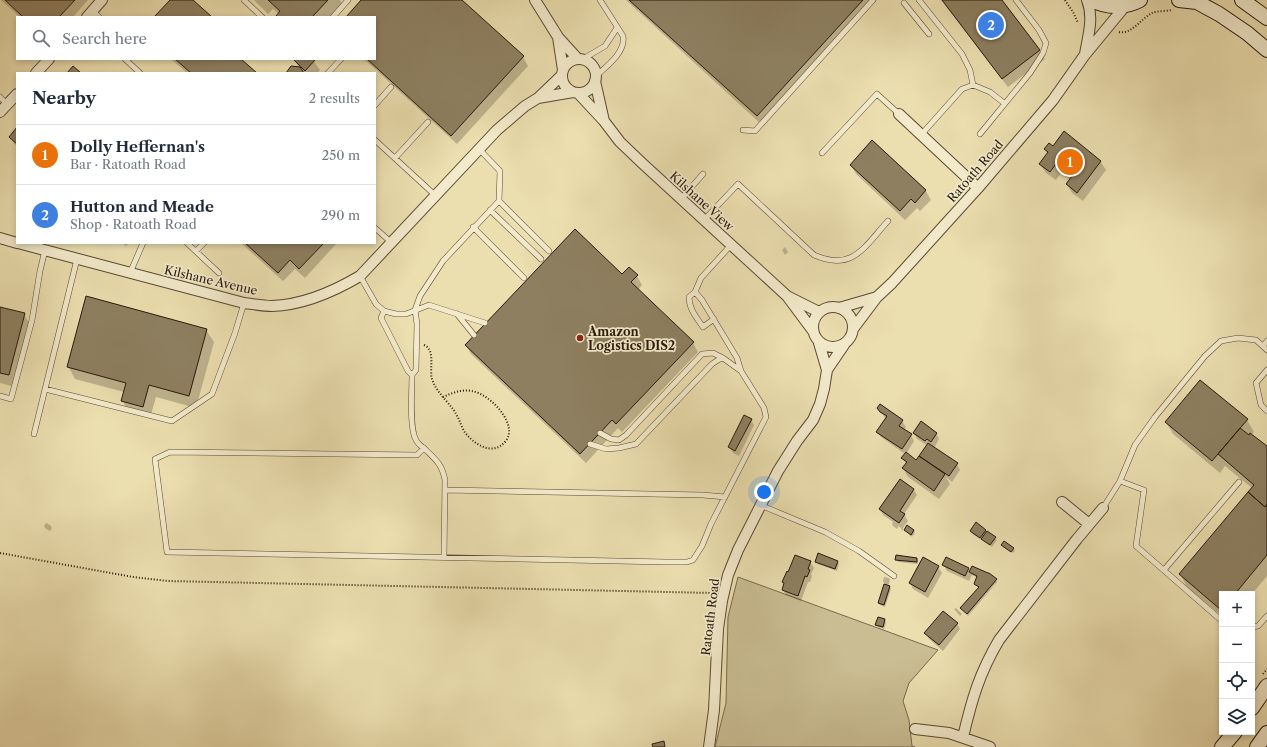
<!DOCTYPE html>
<html lang="en">
<head>
<meta charset="utf-8">
<style>
  body { margin:0; font-family:"Libre Caslon Text",serif; background:#f2f2f3; color:#1f2937 }
  .controls { position:absolute; right:12px; bottom:12px; display:grid; overflow:hidden; border-radius:0px; box-shadow:0 2px 6px #0003 }
  .controls button { width:36px; height:36px; display:grid; place-items:center; padding:0; border:0; border-bottom:1px solid #e0e1e3; background:#fff; color:#1f2937; font:20px sans-serif }
  .you { position:absolute; left:764px; top:492px; width:14px; height:14px; margin:-10px; border:3px solid #fff; border-radius:50%; background:#1a73e8; box-shadow:0 0 0 6px #1a73e833 }
  .badge { display:grid; place-items:center; width:26px; height:26px; border-radius:50%; background:#8f2418; color:#fff; font-size:13px; font-weight:700 }
  .pin { position:absolute; translate:-50% -50%; border:2px solid #fff; box-shadow:0 1px 4px #0006 }
  .list { margin:0; padding:0; list-style:none }
  h2 { display:flex; justify-content:space-between; align-items:center; height:52px; margin:0; padding:0 16px; font-size:17px }
  h2 small { font-size:13px; font-weight:400; color:#747a83 }
  .list li { display:grid; grid-template-columns:26px 1fr auto; gap:12px; align-items:center; box-sizing:border-box; height:60px; padding:0 16px; border-top:1px solid #e0e1e3 }
  .list b { display:block; font-size:15px; white-space:nowrap }
  .list p { margin:0; font-size:13px; white-space:nowrap; color:#747a83 }
  .list em { font-size:13px; font-style:normal; color:#747a83 }
  .icon { flex:none; width:22px; height:22px; fill:none; stroke:currentColor; stroke-width:2; stroke-linecap:round; stroke-linejoin:round }
  .map { position:relative; flex:none; width:1267px; height:747px; overflow:hidden }
  .search { position:absolute; background:#fff; box-shadow:0 2px 6px #0003; left:16px; top:16px; width:360px; height:44px; display:flex; align-items:center; gap:10px; box-sizing:border-box; padding:0 14px; border-radius:0px; color:#747a83; font-size:15px }
  .panel { position:absolute; background:#fff; box-shadow:0 2px 6px #0003; left:16px; top:72px; width:360px; height:172px; border-radius:0px }
  .map>svg:first-child { display:block }
  .green { fill:#cabd93; stroke:#786b4e }
  .shadow { fill:#0003 }
  .building { fill:#8d7f60; stroke:#27190a }
  .lines { fill:none; stroke-linecap:round; stroke-linejoin:round }
  .lane-casing { stroke:#584a33; stroke-width:6 }
  .street-casing { stroke:#584a33; stroke-width:12 }
  .secondary-casing { stroke:#27190a; stroke-width:16 }
  .path { stroke:#27190a; stroke-width:2; stroke-dasharray:1 2; stroke-linecap:butt }
  .lane { stroke:#f2eacb; stroke-width:5 }
  .street { stroke:#f2eacb; stroke-width:10 }
  .secondary { stroke:#f2eacb; stroke-width:14 }
  .poi-dot { fill:#8f2418; stroke:#f2eacb; stroke-width:1.5 }
  .labels { text-anchor:middle; dominant-baseline:central; stroke-width:3.5; stroke-linejoin:round; paint-order:stroke }
  .street-label { font-size:12px; fill:#27190a; stroke:#f2eacb }
  .poi-label { font-size:12px; font-weight:bold; fill:#27190a; stroke:#f2eacb; text-anchor:start }
</style>
</head>
<body>
<div class="map">
<svg width="1267" height="747" viewBox="0 0 1267 747">
  <rect width="100%" height="100%" fill="#ebdeaf"/>
  <filter id="stains"><feTurbulence type="fractalNoise" baseFrequency=".005" numOctaves="4"/><feColorMatrix values="0 0 0 0 .2 0 0 0 0 .09 0 0 0 0 .02 0 0 0 .5 -.17"/></filter>
  <radialGradient id="worn" r=".72"><stop offset=".6" stop-color="#630" stop-opacity="0"/><stop offset="1" stop-color="#630" stop-opacity=".3"/></radialGradient>
  <!-- green -->
  <path class="green" d="M 738,577 L 938,650 L 909,683 L 903,701 L 909,720 L 912,746 L 915,747 L 715,747 L 726,703 L 728,617 Z"/>
  <!-- shadow -->
  <path class="shadow" d="M 1,0 L 88,0 L 73,17 L 20,17 Z
    M 254,0 L 340,0 L 342,4 L 330,17 L 278,17 L 277,16 L 279,14 L 273,9 L 268,14 Z
    M 362,0 L 461,0 L 523,57 L 528,66 L 457,144 L 364,59 L 375,59 L 375,17 L 347,17 Z
    M 626,0 L 877,0 L 762,125 Z
    M 941,0 L 1001,0 L 1039,50 L 1045,59 L 1008,87 Z
    M 171,59 L 240,59 L 255,73 L 187,73 Z
    M 297,59 L 312,59 L 320,70 L 317,73 L 287,73 L 287,71 L 291,67 L 300,69 L 295,61 Z
    M 17,129 L 17,147 L 10,137 Z
    M 872,142 L 926,191 L 931,200 L 920,211 L 917,208 L 905,220 L 856,174 L 851,165 Z
    M 1053,147 L 1100,161 L 1106,170 L 1083,201 L 1072,193 L 1067,184 L 1071,180 L 1061,173 L 1056,180 L 1046,173 L 1040,164 L 1048,154 L 1045,149 Z
    M 122,243 L 129,243 L 126,246 Z
    M 241,243 L 337,243 L 305,278 L 295,269 L 283,281 Z
    M 785,247 L 788,252 L 785,255 L 782,250 Z
    M 629,268 L 637,276 L 642,285 L 638,290 L 693,343 L 698,352 L 622,432 L 618,428 L 586,463 L 471,354 L 466,345 L 622,275 Z
    M 0,308 L 24,314 L 31,327 L 16,387 L 0,383 Z
    M 206,330 L 214,342 L 196,408 L 156,397 L 150,418 L 129,413 L 122,400 L 124,392 L 75,379 L 68,366 Z
    M 880,406 L 902,421 L 906,427 L 904,430 L 911,435 L 914,441 L 906,454 L 917,461 L 928,446 L 917,439 L 914,433 L 936,433 L 939,439 L 934,448 L 957,464 L 960,470 L 952,482 L 946,477 L 950,484 L 939,499 L 908,477 L 903,468 L 906,464 L 903,458 L 905,454 L 881,437 L 877,432 L 886,419 L 878,408 Z
    M 751,419 L 754,425 L 739,456 L 733,453 L 729,447 Z
    M 1247,420 L 1254,432 L 1251,435 L 1267,448 L 1267,576 L 1252,594 L 1222,594 L 1222,616 L 1187,587 L 1180,574 L 1252,488 L 1225,466 L 1220,473 L 1173,434 L 1166,422 Z
    M 914,490 L 917,495 L 904,514 L 908,521 L 903,528 L 903,531 L 899,526 L 897,529 L 893,526 L 892,524 L 893,522 L 883,515 L 880,509 Z
    M 46,523 L 50,525 L 52,528 L 50,531 L 46,529 L 44,526 Z
    M 905,530 L 914,530 L 915,533 L 912,537 Z
    M 971,531 L 986,531 L 997,540 L 992,547 L 983,539 L 982,540 L 972,534 Z
    M 1002,545 L 1013,548 L 1015,551 L 1013,553 L 1004,548 Z
    M 896,559 L 917,559 L 918,564 L 898,562 Z
    M 924,559 L 938,567 L 942,573 L 928,598 L 913,589 L 910,583 Z
    M 816,561 L 838,562 L 839,564 L 837,571 L 818,564 Z
    M 810,562 L 814,568 L 811,574 L 812,576 L 810,582 L 808,582 L 801,601 L 786,595 L 783,590 L 785,585 L 783,582 Z
    M 944,565 L 968,569 L 970,572 L 996,580 L 997,582 L 968,616 L 962,608 L 979,588 L 975,584 L 978,578 L 972,575 L 969,581 L 947,571 Z
    M 884,577 L 889,578 L 890,581 L 888,586 L 891,589 L 885,607 L 880,605 L 879,603 L 885,584 L 883,581 Z
    M 956,608 L 962,614 L 960,616 L 954,609 Z
    M 885,620 L 886,623 L 884,629 L 878,627 L 877,625 Z
    M 957,623 L 960,629 L 943,651 L 929,639 L 926,633 Z"/>
  <!-- building -->
  <path class="building" d="M 5,0 L 75,0 L 59,17 L 23,17 Z
    M 170,0 L 193,0 L 212,17 L 154,17 Z
    M 268,0 L 328,0 L 312,17 L 278,17 L 276,16 L 280,11 Z
    M 361,0 L 462,0 L 524,56 L 451,136 L 367,59 L 375,59 L 375,17 L 346,17 Z
    M 629,0 L 863,0 L 757,116 Z
    M 942,0 L 1002,0 L 1040,50 L 1002,79 Z
    M 175,59 L 241,59 L 257,73 L 191,73 Z
    M 295,59 L 314,59 L 315,60 L 305,71 L 294,60 Z
    M 73,66 L 81,73 L 67,73 Z
    M 291,66 L 300,67 L 304,73 L 286,73 Z
    M 17,127 L 17,144 L 9,137 Z
    M 1064,131 L 1101,161 L 1077,193 L 1066,184 L 1072,176 L 1056,164 L 1050,172 L 1039,164 L 1048,152 L 1044,149 L 1049,143 L 1053,146 Z
    M 872,140 L 926,190 L 915,203 L 911,199 L 900,211 L 850,165 Z
    M 575,229 L 622,274 L 629,267 L 638,275 L 631,282 L 694,342 L 616,424 L 612,420 L 580,454 L 465,345 Z
    M 245,243 L 324,243 L 299,269 L 290,260 L 278,273 Z
    M 86,296 L 207,329 L 189,396 L 149,385 L 143,407 L 121,401 L 126,383 L 67,367 Z
    M 0,307 L 25,313 L 9,375 L 0,373 Z
    M 1200,380 L 1248,419 L 1212,461 L 1165,422 Z
    M 880,404 L 903,420 L 899,426 L 912,434 L 902,449 L 876,432 L 887,416 L 880,412 L 877,408 Z
    M 744,415 L 752,419 L 735,451 L 728,447 Z
    M 921,421 L 937,433 L 931,442 L 927,439 L 925,441 L 913,433 Z
    M 1240,428 L 1249,435 L 1250,433 L 1267,446 L 1267,504 L 1265,507 L 1248,492 L 1254,485 L 1218,454 Z
    M 928,443 L 958,463 L 949,476 L 919,456 Z
    M 906,452 L 916,460 L 919,456 L 945,474 L 934,491 L 902,468 L 907,462 L 901,458 Z
    M 900,479 L 914,489 L 900,511 L 905,514 L 899,523 L 879,509 Z
    M 1248,492 L 1265,507 L 1267,504 L 1267,555 L 1235,594 L 1222,594 L 1221,610 L 1179,574 Z
    M 976,522 L 986,530 L 980,538 L 970,531 Z
    M 907,525 L 914,530 L 911,535 L 904,530 Z
    M 987,531 L 996,537 L 990,545 L 981,539 Z
    M 1004,541 L 1014,548 L 1011,552 L 1001,545 Z
    M 818,553 L 838,561 L 835,569 L 815,562 Z
    M 795,555 L 811,561 L 808,569 L 810,570 L 807,577 L 805,576 L 798,596 L 782,590 L 784,583 L 782,582 L 787,571 L 788,572 Z
    M 896,555 L 917,558 L 917,562 L 895,560 Z
    M 923,557 L 939,566 L 925,592 L 909,583 Z
    M 946,557 L 969,568 L 965,576 L 942,565 Z
    M 972,566 L 988,573 L 989,573 L 997,579 L 967,614 L 960,608 L 979,587 L 974,584 L 977,576 L 969,572 Z
    M 884,584 L 890,586 L 884,605 L 878,603 Z
    M 943,611 L 958,623 L 939,645 L 924,633 Z
    M 878,617 L 885,619 L 883,627 L 875,625 Z
    M 664,741 L 665,747 L 653,747 L 652,744 Z"/>
  <g class="lines">
    <defs>
      <path id="lane" d="M 244,0 L 262,17
        M 919,0 L 962,54 L 970,70 L 973,85
        M 904,3 L 929,34
        M 93,11 L 99,17
        M 333,17 L 348,0
        M 125,59 L 140,73
        M 583,59 L 605,46 L 617,28
        M 328,73 L 341,59
        M 596,76 C 607,66 626,52 623,36 L 600,0
        M 0,97 L 7,104
        M 375,105 L 391,87
        M 743,130 L 755,131 L 873,0
        M 980,134 L 1030,73 L 1043,53 L 1046,43 L 1039,30 L 1016,0
        M 921,135 L 962,89 L 973,85 L 990,92 L 1004,103
        M 375,140 L 436,196
        M 822,153 L 877,94 L 899,114
        M 395,158 L 428,122
        M 681,199 L 703,174
        M 499,201 L 549,251
        M 490,210 L 541,259
        M 704,220 L 738,184 L 814,255 C 853,272 864,247 888,221
        M 473,227 L 524,278
        M 375,228 L 392,243
        M 187,243 L 219,273
        M 196,251 L 204,243
        M 130,273 L 143,243
        M 360,276 L 376,304 L 384,311 L 396,314 L 406,314 L 429,305 L 485,323
        M 384,311 L 381,318 L 408,371 L 412,375
        M 457,314 L 474,335
        M 714,319 L 703,327 C 696,317 689,309 689,297 L 695,292 L 701,278 L 731,245
        M 1263,346 L 1267,341
        M 1267,370 L 1256,383 L 1261,405 L 1267,411
        M 45,389 L 172,421 L 212,394 L 235,333 L 244,303
        M 0,396 L 11,399 L 32,320 L 40,271 L 45,250
        M 600,433 L 611,439 L 619,440 L 626,435 L 702,354 L 713,353 L 723,358
        M 34,434 L 77,259
        M 590,444 L 606,449 L 619,448 L 636,444 L 712,364 L 718,360 L 723,358 L 741,371
        M 424,448 L 417,455 L 170,452 L 155,459 L 167,552 L 666,562 L 687,562 L 693,560 L 702,546 L 711,524 L 766,417 L 764,408 L 741,371 L 737,358 L 702,300 L 695,292
        M 1120,481 L 1144,490 L 1136,546 L 1222,621
        M 445,490 L 703,495 L 725,497
        M 760,505 L 825,532 L 859,551 L 894,576
        M 1103,508 L 1120,481 L 1135,445 L 1155,417 L 1205,356 L 1221,341 L 1238,338 L 1256,340 L 1267,350
        M 444,557 L 445,480 C 442,464 436,460 425,449 C 422,447 418,444 416,440 C 409,428 412,391 412,375 L 416,370 L 417,324 L 415,310 L 420,296 L 443,261 L 499,201 L 500,171 L 479,149
        M 1164,570 L 1239,482
        M 1252,627 L 1258,626 L 1267,616"/>
      <path id="street" d="M 535,0 L 558,37
        M 87,17 L 102,0
        M 1085,54 C 1088,36 1094,18 1087,0
        M562 76a17 17 0 1 1 34 0a17 17 0 1 1-34 0Z
        M 563,70 L 558,37 L 578,59
        M 36,73 L 49,59
        M 562,75 L 538,98 L 573,92
        M 578,93 L 604,121 L 595,81
        M 0,112 L 17,94
        M 899,114 L 978,188
        M 604,121 L 620,142 L 642,163 L 787,296
        M 0,238 L 17,243
        M 18,243 L 244,303 C 253,304 263,306 272,306 C 303,305 333,292 360,276 L 497,130 L 525,106 L 538,98
        M 877,297 L 892,283 L 978,188 L 1053,100 L 1084,56 L 1126,5
        M813 327a20 20 0 1 1 40 0a20 20 0 1 1-40 0Z
        M 839,308 L 877,297 L 853,329
        M 813,331 L 787,296 L 819,312
        M 819,343 L 827,370 L 844,345
        M 1062,502 L 1089,524
        M 915,729 L 949,733 L 990,747
        M 963,737 C 972,699 979,674 999,640 L 1077,539 L 1103,508
        M 709,747 L 714,710 L 718,629 L 722,601 L 728,575 L 738,550 L 778,471 L 797,441 L 813,420 L 820,404 L 824,389 L 827,370"/>
      <path id="secondary" d="M 1092,0 C 1107,8 1125,8 1140,0
        M 1179,0 L 1197,2 L 1219,14 L 1247,33 L 1267,50
        M 1242,0 L 1267,18
        M 1252,708 L 1267,686
        M 1222,747 L 1235,732
        M 1257,747 L 1267,733"/>
    </defs>
    <!-- lane casing -->
    <use href="#lane" class="lane-casing"/>
    <!-- street casing -->
    <use href="#street" class="street-casing"/>
    <!-- secondary casing -->
    <use href="#secondary" class="secondary-casing"/>
    <!-- path -->
    <path class="path" d="M 1065,0 L 1073,12 L 1078,23
      M 1119,32 C 1131,35 1142,18 1152,13 C 1157,11 1166,11 1172,10
      M 424,345 C 436,350 429,369 432,379 C 436,391 446,400 453,409 C 458,416 460,423 464,431 C 472,443 492,457 505,442 C 520,425 490,394 472,391 C 462,389 452,393 443,397
      M 0,553 L 133,577 L 168,581 L 713,593
      M 1263,674 L 1267,669"/>
    <!-- lane -->
    <use href="#lane" class="lane"/>
    <!-- street -->
    <use href="#street" class="street"/>
    <!-- secondary -->
    <use href="#secondary" class="secondary"/>
  </g>
  <!-- markers -->
  <circle class="poi-dot" cx="580" cy="338" r="4"/>
  <g class="labels">
    <!-- street labels -->
    <g class="street-label">
      <text transform="translate(975 171) rotate(-49)">Ratoath Road</text>
      <text transform="translate(702 201) rotate(42)">Kilshane View</text>
      <text transform="translate(211 280) rotate(13)">Kilshane Avenue</text>
      <text transform="translate(710 617) rotate(-83)">Ratoath Road</text>
    </g>
    <!-- poi labels -->
    <g class="poi-label">
      <text x="588" y="331">Amazon<tspan x="588" dy="14">Logistics DIS2</tspan></text>
    </g>
  </g>
  <rect width="100%" height="100%" filter="url(#stains)"/>
  <rect width="100%" height="100%" fill="url(#worn)"/>
</svg>
<div class="controls">
<button>+</button>
<button>−</button>
<button><svg class="icon" aria-label="locate" viewBox="0 0 24 24"><circle cx="12" cy="12" r="6"/><path d="M12 2v4M12 18v4M2 12h4M18 12h4"/></svg></button>
<button><svg class="icon" aria-label="layers" viewBox="0 0 24 24"><path d="M12 4l9 5-9 5-9-5zM3 14l9 5 9-5"/></svg></button>
</div>
<div class="you"></div>
<div class="pin badge" style="left:1070px;top:162px;background:#e8710a">1</div>
<div class="pin badge" style="left:991px;top:25px;background:#3f7fe0">2</div>
<div class="search"><svg class="icon" aria-label="search" viewBox="0 0 24 24"><circle cx="10" cy="10" r="6"/><path d="M15 15l6 6"/></svg>Search here</div>
<section class="panel">
<h2>Nearby<small>2 results</small></h2>
<ul class="list">
<li><span class="badge" style="background:#e8710a">1</span><div><b>Dolly Heffernan's</b><p>Bar · Ratoath Road</p></div><em>250 m</em></li>
<li><span class="badge" style="background:#3f7fe0">2</span><div><b>Hutton and Meade</b><p>Shop · Ratoath Road</p></div><em>290 m</em></li>
</ul>
</section>
</div>
</body>
</html>
